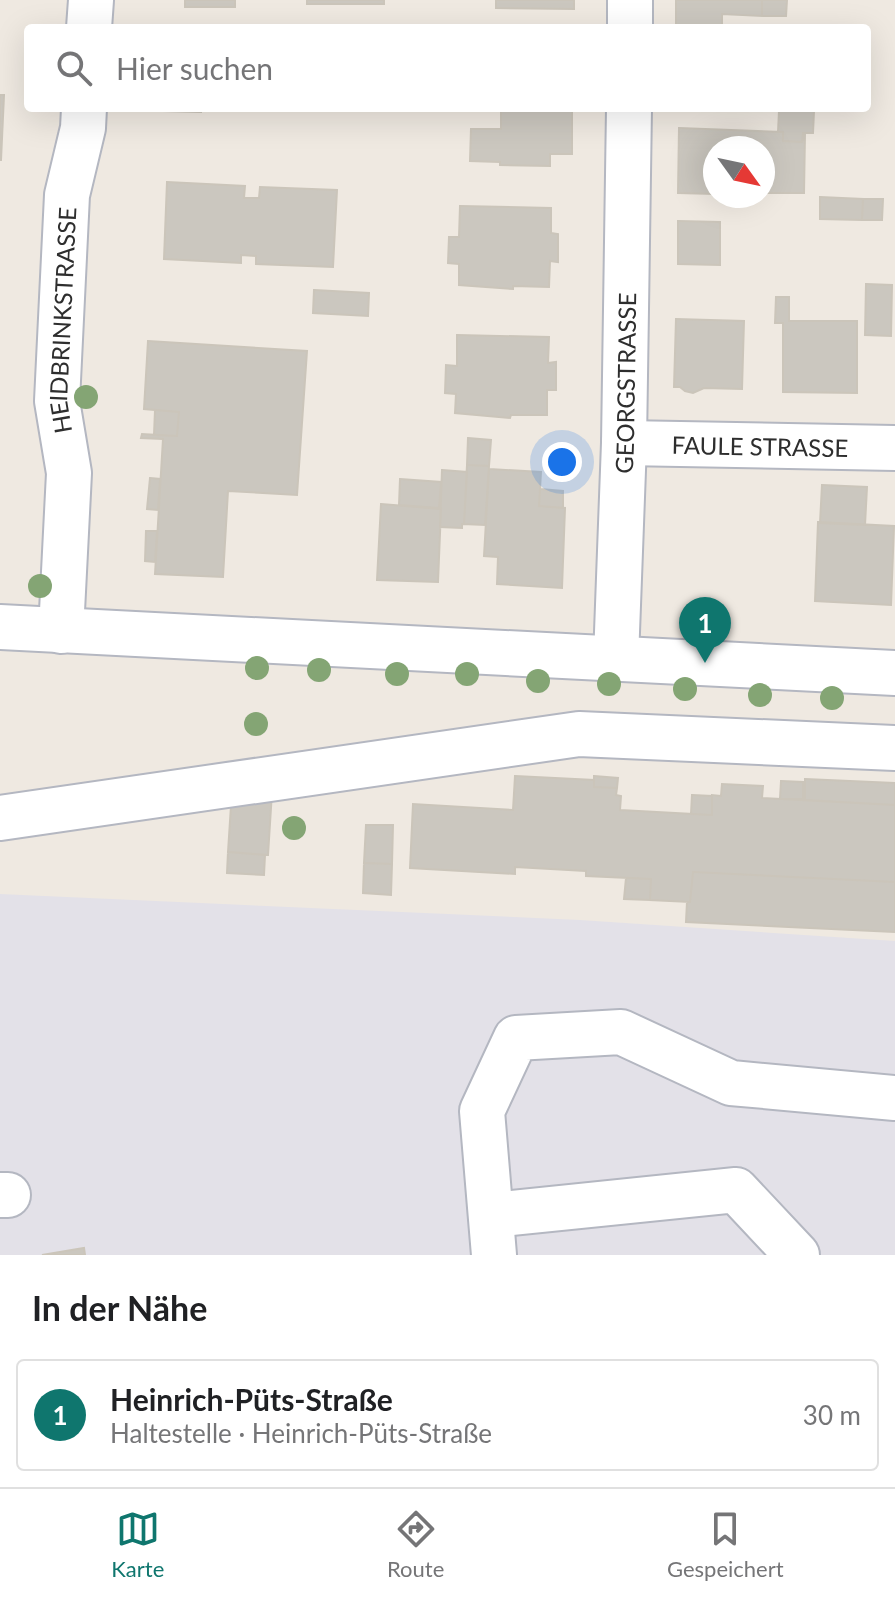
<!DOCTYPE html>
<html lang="de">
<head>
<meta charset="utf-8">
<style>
  body { margin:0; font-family:Lato,sans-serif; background:#f6f6f6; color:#202124 }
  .compass { position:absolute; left:703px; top:136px; width:72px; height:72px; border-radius:50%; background:#fff; box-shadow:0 8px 32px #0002; rotate:123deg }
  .you { position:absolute; left:562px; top:462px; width:28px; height:28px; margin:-20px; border:6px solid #fff; border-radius:50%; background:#1a73e8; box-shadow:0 0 0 12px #1a73e833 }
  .badge { display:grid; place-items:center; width:52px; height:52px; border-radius:50%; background:#0f766e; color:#fff; font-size:26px; font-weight:700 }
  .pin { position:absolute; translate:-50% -66px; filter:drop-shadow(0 2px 4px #0008) }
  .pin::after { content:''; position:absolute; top:42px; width:28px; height:24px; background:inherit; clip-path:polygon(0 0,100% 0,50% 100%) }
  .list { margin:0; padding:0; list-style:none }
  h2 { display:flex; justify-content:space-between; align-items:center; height:104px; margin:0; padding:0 32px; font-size:34px }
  h2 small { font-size:26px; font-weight:400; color:#757577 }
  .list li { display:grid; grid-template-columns:52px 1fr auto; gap:24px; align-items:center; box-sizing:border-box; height:112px; margin:0 16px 16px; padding:0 16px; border:2px solid #e0e0e0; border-radius:8px }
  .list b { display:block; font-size:30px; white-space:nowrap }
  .list p { margin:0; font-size:26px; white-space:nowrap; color:#757577 }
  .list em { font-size:26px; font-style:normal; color:#757577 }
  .icon { flex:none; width:44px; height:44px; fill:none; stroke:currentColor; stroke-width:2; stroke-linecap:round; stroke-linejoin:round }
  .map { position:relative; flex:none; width:895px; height:1255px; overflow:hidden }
  .search { position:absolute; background:#fff; box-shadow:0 8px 32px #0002; left:24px; right:24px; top:24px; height:88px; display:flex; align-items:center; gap:20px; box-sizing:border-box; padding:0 28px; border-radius:8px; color:#757577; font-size:30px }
  .sheet { height:232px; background:#fff }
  nav { display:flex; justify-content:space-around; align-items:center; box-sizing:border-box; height:112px; border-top:2px solid #e0e0e0; background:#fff; font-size:22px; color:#757577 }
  nav a { display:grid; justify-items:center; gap:4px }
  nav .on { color:#0f766e }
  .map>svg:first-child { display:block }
  .industrial { fill:#e3e1e8 }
  .building { fill:#cbc7bf; stroke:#cbc5ba; stroke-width:2 }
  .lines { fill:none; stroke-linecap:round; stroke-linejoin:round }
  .minor-casing { stroke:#b4b7c1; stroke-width:48 }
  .minor { stroke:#fff; stroke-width:44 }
  .tree { fill:#84a574 }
  .labels { text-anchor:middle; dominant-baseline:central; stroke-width:6; stroke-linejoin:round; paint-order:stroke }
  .street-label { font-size:24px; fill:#2e2e2e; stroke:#fff }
</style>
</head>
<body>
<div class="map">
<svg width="895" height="1255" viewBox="0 0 895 1255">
  <rect width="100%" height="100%" fill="#efe9e1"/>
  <!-- industrial -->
  <path class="industrial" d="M 0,894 L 580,920 L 895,941 L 895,1255 L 0,1255 Z"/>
  <!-- building -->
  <path class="building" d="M 185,0 L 235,0 L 235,7 L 185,7 Z
    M 307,0 L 384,0 L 384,4 L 307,4 Z
    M 496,0 L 574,0 L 574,9 L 496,8 Z
    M 676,0 L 762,0 L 762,16 L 722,14 L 722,28 L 676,28 Z
    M 762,0 L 787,0 L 786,16 L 762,16 Z
    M 0,95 L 4,95 L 1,160 L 0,160 Z
    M 165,108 L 201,108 L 201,112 L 164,111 Z
    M 501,108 L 572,108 L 572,154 L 550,154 L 550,166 L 500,165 L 500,162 L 470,161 L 471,129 L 501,129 Z
    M 779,111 L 814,111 L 813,133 L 803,133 L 802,142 L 783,141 L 783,132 L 778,132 Z
    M 679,128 L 783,132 L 783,141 L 802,142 L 805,133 L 804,193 L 763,193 L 763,148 L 715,148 L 715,194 L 678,193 Z
    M 167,182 L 245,186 L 244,198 L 259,198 L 260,187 L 337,190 L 333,267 L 256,264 L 256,256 L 241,255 L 241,263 L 164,259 Z
    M 820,197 L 863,199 L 862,220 L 820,219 Z
    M 863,199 L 883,199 L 882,220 L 862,220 Z
    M 460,206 L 551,208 L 551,233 L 558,234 L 558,262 L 550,261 L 549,287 L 513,286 L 513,289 L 459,285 L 459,264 L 448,263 L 449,237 L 459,237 Z
    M 678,221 L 720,222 L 720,265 L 678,264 Z
    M 866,284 L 892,285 L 891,336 L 865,335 Z
    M 314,290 L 369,293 L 368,316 L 313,313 Z
    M 776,297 L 789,297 L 789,321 L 857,321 L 857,393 L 783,392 L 783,323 L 775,323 Z
    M 676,319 L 744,321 L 742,389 L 704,388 L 693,393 L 685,391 L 680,387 L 674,387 Z
    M 457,335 L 549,337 L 548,363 L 556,362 L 556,390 L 547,390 L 547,415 L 511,415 L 510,418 L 455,413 L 456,394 L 445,393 L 446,365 L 457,366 Z
    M 148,341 L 307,351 L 297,495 L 228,491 L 223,577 L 155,574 L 163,439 L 141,438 L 142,434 L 177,436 L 179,412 L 144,409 Z
    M 155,410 L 179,412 L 177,436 L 154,435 Z
    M 468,438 L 491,440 L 489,466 L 467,465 Z
    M 467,465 L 489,466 L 485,525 L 464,524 Z
    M 489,469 L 541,472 L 539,506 L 565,508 L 562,588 L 497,584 L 498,557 L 484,556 Z
    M 442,470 L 467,472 L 464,524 L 462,524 L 462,528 L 440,527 Z
    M 150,478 L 160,479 L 158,510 L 147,509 Z
    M 400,479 L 441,482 L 439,508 L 399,505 Z
    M 822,485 L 867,487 L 865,525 L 820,523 Z
    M 540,489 L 563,491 L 563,508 L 539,506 Z
    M 381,504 L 441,509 L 438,582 L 377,580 Z
    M 818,522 L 894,526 L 891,605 L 815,601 Z
    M 146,531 L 157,531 L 155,562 L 145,561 Z
    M 515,776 L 594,780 L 594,787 L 617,788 L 616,795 L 621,796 L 620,810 L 712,815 L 712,795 L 721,796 L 722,784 L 763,786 L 762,798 L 895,805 L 895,882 L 693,872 L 690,902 L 650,900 L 651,879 L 586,876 L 586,871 L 515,867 L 515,874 L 410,868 L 413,804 L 513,810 Z
    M 594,776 L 618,778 L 617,788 L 594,787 Z
    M 805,779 L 895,783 L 895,805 L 805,800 Z
    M 781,781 L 803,782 L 803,799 L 780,799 Z
    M 232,790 L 272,792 L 268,855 L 228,852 Z
    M 692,795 L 712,796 L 712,815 L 691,814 Z
    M 366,825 L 393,825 L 392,864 L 364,863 Z
    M 228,852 L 265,855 L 264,875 L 227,873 Z
    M 364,863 L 392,864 L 391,895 L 363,893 Z
    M 693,872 L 895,882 L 895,932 L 686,922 L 687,902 L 690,902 Z
    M 626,878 L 651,879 L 650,900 L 624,899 Z
    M 84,1248 L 85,1255 L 42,1255 Z"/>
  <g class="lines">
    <defs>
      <g id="minor">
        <path d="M 89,28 L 91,0"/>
        <path d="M 630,28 L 630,0"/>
        <path id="s1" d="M 624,443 L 895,448"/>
        <path d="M 0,627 L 895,673"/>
        <path id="s2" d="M 61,631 L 69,473 L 57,401 L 67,195 L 83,128 L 84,108"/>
        <path id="s3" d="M 616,659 L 624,443 L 629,108"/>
        <path d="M 0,818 L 579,734 L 895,748"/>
        <path d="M 0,1195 L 8,1195"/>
        <path d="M 491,1215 L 736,1190 L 797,1255"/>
        <path d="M 494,1255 L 482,1111 L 516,1038 L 621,1032 L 731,1083 L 895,1098"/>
      </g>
    </defs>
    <!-- minor casing -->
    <use href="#minor" class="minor-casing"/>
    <!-- minor -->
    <use href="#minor" class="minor"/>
  </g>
  <!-- trees -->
  <g class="tree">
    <circle cx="86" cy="397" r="12"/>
    <circle cx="40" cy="586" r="12"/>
    <circle cx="257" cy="668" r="12"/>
    <circle cx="319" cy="670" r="12"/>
    <circle cx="397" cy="674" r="12"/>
    <circle cx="467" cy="674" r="12"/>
    <circle cx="538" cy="681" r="12"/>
    <circle cx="609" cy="684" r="12"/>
    <circle cx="685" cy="689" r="12"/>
    <circle cx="760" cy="695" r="12"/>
    <circle cx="832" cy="698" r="12"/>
    <circle cx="256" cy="724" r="12"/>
    <circle cx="294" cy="828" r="12"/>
  </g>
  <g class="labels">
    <!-- street labels -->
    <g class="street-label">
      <text stroke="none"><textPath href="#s2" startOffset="312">HEIDBRINKSTRASSE</textPath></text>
      <text stroke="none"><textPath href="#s3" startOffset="276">GEORGSTRASSE</textPath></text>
      <text stroke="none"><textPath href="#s1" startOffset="136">FAULE STRASSE</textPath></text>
    </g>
  </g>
</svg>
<svg class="compass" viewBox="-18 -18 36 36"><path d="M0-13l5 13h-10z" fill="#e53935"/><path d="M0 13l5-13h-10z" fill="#757577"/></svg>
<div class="you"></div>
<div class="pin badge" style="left:705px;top:663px">1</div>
<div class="search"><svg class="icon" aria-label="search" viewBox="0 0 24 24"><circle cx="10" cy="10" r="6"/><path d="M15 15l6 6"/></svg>Hier suchen</div>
</div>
<section class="sheet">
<h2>In der Nähe<small></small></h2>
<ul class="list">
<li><span class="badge">1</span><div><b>Heinrich-Püts-Straße</b><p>Haltestelle · Heinrich-Püts-Straße</p></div><em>30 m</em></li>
</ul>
</section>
<nav>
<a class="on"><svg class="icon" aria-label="map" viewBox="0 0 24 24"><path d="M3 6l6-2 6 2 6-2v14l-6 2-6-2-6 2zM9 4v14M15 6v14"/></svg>Karte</a>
<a><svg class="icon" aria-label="directions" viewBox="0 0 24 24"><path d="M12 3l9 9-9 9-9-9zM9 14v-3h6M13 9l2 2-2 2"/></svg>Route</a>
<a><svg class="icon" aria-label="saved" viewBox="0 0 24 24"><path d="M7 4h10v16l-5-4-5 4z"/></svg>Gespeichert</a>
</nav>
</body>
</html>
